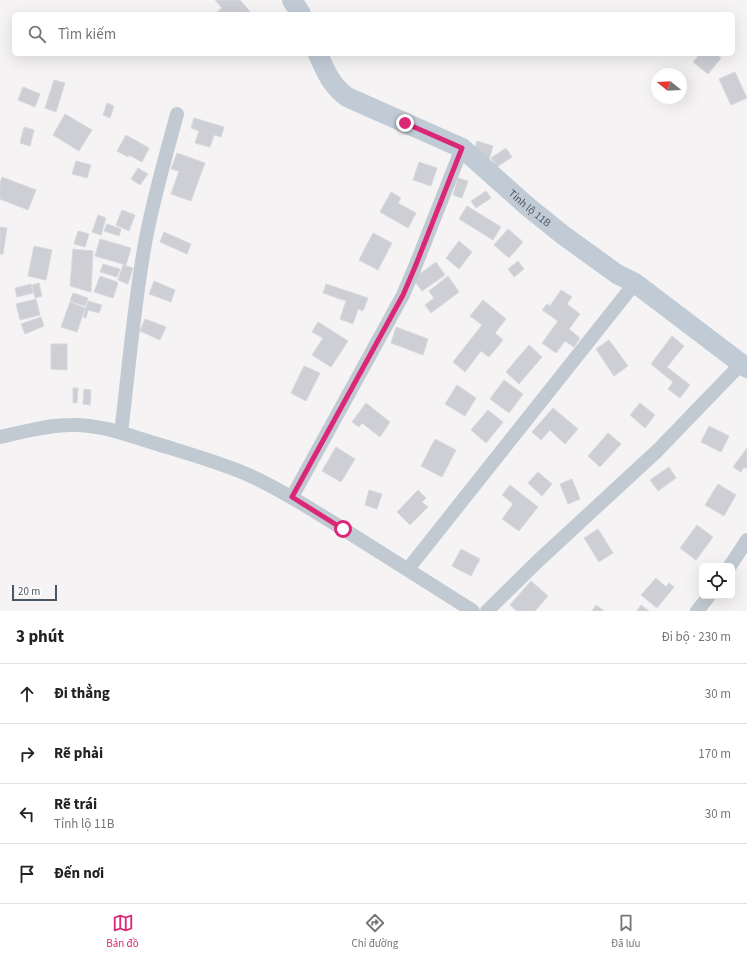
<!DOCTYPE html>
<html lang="vi">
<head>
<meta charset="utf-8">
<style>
  body { margin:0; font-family:"Source Sans 3",sans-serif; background:#f2f2f2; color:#222 }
  .controls { position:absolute; right:12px; bottom:12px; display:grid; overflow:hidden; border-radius:6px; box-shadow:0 4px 16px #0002 }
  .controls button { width:36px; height:36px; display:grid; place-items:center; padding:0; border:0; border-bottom:1px solid #e0e0e0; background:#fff; color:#222; font:20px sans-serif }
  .compass { position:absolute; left:651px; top:68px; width:36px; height:36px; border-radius:50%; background:#fff; box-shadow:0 4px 16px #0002; rotate:288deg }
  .scale { position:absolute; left:12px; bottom:10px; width:45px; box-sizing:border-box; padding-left:4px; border:2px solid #4a5661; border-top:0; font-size:11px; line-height:14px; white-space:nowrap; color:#4a5661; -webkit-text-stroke:3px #fff; paint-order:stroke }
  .stop { position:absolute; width:12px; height:12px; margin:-9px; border:3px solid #db2777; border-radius:50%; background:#fff }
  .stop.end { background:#db2777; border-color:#fff; box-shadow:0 1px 4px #0008 }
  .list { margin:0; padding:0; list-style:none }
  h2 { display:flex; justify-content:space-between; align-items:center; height:52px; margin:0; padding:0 16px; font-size:17px }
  h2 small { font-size:13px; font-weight:400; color:#767676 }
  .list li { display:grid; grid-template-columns:26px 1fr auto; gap:12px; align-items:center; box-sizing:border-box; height:60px; padding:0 16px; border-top:1px solid #e0e0e0 }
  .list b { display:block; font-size:15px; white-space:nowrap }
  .list p { margin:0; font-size:13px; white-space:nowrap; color:#767676 }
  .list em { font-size:13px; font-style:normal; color:#767676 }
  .icon { flex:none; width:22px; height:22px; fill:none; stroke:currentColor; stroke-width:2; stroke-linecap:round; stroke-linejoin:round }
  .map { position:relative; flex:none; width:747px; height:611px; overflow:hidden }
  .search { position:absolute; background:#fff; box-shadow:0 4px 16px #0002; left:12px; right:12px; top:12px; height:44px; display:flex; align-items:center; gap:10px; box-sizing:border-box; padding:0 14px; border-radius:6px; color:#767676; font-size:15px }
  .sheet { height:292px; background:#fff }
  nav { display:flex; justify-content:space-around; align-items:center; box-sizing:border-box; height:56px; border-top:1px solid #e0e0e0; background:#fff; font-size:11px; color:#767676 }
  nav a { display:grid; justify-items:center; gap:2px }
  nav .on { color:#db2777 }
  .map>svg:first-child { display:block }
  .building { fill:#cdcfd5; stroke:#d7d9de }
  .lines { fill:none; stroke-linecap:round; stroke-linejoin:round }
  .minor { stroke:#c1cad2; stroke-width:14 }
  .secondary { stroke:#c1cbd6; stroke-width:20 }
  .route { stroke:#db2777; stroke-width:5 }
  .labels { text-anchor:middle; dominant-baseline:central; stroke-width:3; stroke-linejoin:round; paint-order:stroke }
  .street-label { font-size:11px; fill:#4a5661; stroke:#fff }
</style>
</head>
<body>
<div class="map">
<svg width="747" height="611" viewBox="0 0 747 611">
  <rect width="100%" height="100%" fill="#f5f3f3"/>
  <!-- building -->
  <path class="building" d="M 215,0 L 240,0 L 252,14 L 218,14 L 216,13 L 222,8 Z
    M 700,54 L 716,54 L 721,58 L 708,74 L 693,62 Z
    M 735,72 L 747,98 L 731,105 L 719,79 Z
    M 54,80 L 65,83 L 56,112 L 45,108 Z
    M 23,87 L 40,94 L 35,107 L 18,100 Z
    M 107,103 L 114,106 L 110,118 L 103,115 Z
    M 65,114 L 92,130 L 79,151 L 53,135 Z
    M 194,118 L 224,127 L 221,137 L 214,135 L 210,147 L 195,143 L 199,131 L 191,128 Z
    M 24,127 L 34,130 L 30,146 L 20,143 Z
    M 126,135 L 149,148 L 142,162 L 129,155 L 128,157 L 117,151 Z
    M 477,141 L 493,146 L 489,160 L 473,154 Z
    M 506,148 L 512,157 L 497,167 L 491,158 Z
    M 177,153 L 205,163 L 191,201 L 171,194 L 179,171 L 171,169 Z
    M 76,161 L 91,165 L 87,178 L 72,174 Z
    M 419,162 L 437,168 L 431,186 L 413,180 Z
    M 138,168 L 148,174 L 140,185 L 131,179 Z
    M 2,177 L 36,190 L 28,210 L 0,199 L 0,183 Z
    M 458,178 L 468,181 L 462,198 L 453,195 Z
    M 486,191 L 491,198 L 476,208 L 471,201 Z
    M 391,192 L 401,198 L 398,203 L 416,213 L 408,228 L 380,212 Z
    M 467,206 L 501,227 L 493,240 L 459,219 Z
    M 122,210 L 135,215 L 129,231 L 116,225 Z
    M 98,215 L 106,218 L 101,235 L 92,232 Z
    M 107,224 L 121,229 L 119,236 L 104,231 Z
    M 0,227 L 7,228 L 3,254 L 0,254 Z
    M 508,229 L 523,242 L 509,258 L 494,245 Z
    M 78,231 L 89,234 L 85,247 L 74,244 Z
    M 164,232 L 191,244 L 187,254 L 160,242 Z
    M 373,233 L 392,243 L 378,270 L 359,260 Z
    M 100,239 L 131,248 L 126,265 L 95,256 Z
    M 459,241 L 472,252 L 459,269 L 446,258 Z
    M 34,246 L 52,250 L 46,280 L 28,276 Z
    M 73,249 L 93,251 L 91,292 L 70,286 Z
    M 518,261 L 524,269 L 514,277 L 508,269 Z
    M 436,262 L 445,275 L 422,291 L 413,279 Z
    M 103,264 L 120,269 L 117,277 L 100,272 Z
    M 123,265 L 133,268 L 128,284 L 118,280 Z
    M 100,276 L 117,282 L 118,283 L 113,298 L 94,292 Z
    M 448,276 L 459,292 L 431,313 L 425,305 L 434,298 L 429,291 Z
    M 154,281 L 175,290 L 171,302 L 149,294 Z
    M 39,283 L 42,296 L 35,298 L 32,285 Z
    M 31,284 L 33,293 L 17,297 L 15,288 Z
    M 326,284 L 368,298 L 363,311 L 358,309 L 353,324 L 340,319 L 346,301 L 323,293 Z
    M 561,290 L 572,297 L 567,304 L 580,314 L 569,329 L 580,338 L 574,347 L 565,341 L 556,353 L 542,343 L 558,321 L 542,310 L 547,304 L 550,306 Z
    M 73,293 L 88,298 L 85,306 L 70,301 Z
    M 36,299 L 40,315 L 20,320 L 16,304 Z
    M 483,300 L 506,319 L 495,333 L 503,340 L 489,357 L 481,351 L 465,372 L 453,362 L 482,325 L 470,316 Z
    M 88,301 L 102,305 L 99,313 L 88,310 L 86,318 L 83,317 Z
    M 70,302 L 85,308 L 77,332 L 61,327 Z
    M 41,317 L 44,326 L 25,334 L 21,324 Z
    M 145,319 L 166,327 L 160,340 L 140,331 Z
    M 318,322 L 348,341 L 331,367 L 312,355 L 323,338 L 312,332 Z
    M 396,327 L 428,339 L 423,355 L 391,343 Z
    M 672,336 L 684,346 L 667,367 L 690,385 L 680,398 L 668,389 L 673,382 L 651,364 Z
    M 609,340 L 628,366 L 614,376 L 596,349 Z
    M 51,344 L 67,344 L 67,370 L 51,369 Z
    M 529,345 L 542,357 L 519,384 L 506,372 Z
    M 304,366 L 320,373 L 306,401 L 291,393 Z
    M 504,380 L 523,394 L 509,413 L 490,399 Z
    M 457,385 L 476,398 L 465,416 L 445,404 Z
    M 73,388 L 78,388 L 77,403 L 73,403 Z
    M 84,389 L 91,390 L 90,405 L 83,404 Z
    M 366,403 L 390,422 L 380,437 L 362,423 L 359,427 L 352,422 Z
    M 640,403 L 655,415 L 645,428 L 630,415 Z
    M 553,408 L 578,429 L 565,444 L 550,430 L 541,440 L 532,432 Z
    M 488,410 L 503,422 L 486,443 L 471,430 Z
    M 709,426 L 729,436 L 721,452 L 701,442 Z
    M 608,433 L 621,444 L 600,467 L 588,456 Z
    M 435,439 L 456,450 L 442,477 L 421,466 Z
    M 336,447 L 355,459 L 341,482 L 322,471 Z
    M 747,448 L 747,469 L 744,467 L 741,472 L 733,467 Z
    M 669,467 L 676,478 L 658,491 L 650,480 Z
    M 538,472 L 552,484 L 542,496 L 528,483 Z
    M 572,479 L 580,499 L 568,504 L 560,484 Z
    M 718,484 L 736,495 L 724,516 L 705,505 Z
    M 510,485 L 538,507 L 519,531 L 502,519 L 513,504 L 502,495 Z
    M 369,490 L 382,494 L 377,509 L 365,505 Z
    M 418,490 L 426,498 L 422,502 L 428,507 L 410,525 L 397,512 Z
    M 697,525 L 713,537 L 696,560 L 680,548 Z
    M 598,529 L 613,553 L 599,562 L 584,538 Z
    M 461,549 L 480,559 L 471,576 L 452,566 Z
    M 656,578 L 666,587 L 669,583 L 674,587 L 657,608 L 641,595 Z
    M 531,581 L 548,596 L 535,611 L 517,611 L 510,605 Z
    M 596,605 L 604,611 L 592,611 Z
    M 641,605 L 649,611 L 637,611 Z"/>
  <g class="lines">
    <!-- minor -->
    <path class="minor" d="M 121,433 C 129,368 134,302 146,238 C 154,196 166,155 177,114
      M 0,437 C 23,432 47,425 71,425 C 100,424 127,435 154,443 C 186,453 220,462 251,476 C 282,490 311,509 340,527 C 385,555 429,583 473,611
      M 292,497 L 403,295 L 415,267 L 462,148
      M 730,566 L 747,540
      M 408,569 L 635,283
      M 487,611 L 539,560 L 657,451 L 741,364
      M 697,611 L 709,596"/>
    <!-- secondary -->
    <g class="secondary">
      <path d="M 292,0 L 301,14"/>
      <path id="s1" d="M 318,54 C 326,72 331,85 347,97 L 462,148 L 527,206 L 563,235 L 617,274 L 635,283 L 747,368"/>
    </g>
  </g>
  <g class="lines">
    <!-- route -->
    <path class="route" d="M 343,529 L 292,497 L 403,295 L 415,267 L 462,148 L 405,123"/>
  </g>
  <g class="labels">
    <!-- street labels -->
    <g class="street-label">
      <text stroke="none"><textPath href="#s1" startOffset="269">Tỉnh lộ 11B</textPath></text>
    </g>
  </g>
</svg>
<div class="controls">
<button><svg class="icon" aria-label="locate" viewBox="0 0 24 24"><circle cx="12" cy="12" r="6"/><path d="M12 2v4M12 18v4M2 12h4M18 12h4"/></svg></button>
</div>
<svg class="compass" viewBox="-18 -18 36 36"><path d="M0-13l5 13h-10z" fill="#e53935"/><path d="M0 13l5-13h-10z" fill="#767676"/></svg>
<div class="scale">20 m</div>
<div class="stop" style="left:343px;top:529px"></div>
<div class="stop end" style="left:405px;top:123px"></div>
<div class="search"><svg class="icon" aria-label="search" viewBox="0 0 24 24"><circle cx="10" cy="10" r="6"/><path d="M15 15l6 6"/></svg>Tìm kiếm</div>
</div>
<section class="sheet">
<h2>3 phút<small>Đi bộ · 230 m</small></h2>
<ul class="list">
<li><svg class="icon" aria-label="ahead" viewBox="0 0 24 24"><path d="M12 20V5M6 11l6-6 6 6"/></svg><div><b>Đi thẳng</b></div><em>30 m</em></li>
<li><svg class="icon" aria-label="right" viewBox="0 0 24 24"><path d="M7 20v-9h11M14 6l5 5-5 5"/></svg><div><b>Rẽ phải</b></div><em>170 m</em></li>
<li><svg class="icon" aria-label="left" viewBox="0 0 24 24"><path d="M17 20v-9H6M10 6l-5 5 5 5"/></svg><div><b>Rẽ trái</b><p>Tỉnh lộ 11B</p></div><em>30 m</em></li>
<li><svg class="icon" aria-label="arrive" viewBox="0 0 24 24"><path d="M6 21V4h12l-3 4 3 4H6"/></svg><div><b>Đến nơi</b></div></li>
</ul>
</section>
<nav>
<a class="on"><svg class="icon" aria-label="map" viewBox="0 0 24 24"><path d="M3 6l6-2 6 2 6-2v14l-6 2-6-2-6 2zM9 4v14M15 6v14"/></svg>Bản đồ</a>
<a><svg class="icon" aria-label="directions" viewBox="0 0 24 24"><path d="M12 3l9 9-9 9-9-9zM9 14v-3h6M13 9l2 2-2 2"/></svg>Chỉ đường</a>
<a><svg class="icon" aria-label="saved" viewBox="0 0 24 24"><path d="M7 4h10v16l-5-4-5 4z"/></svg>Đã lưu</a>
</nav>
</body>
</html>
